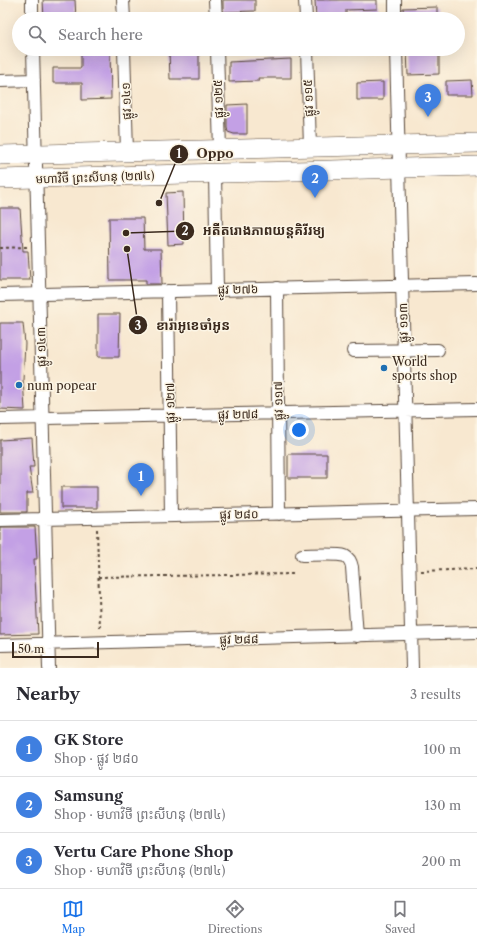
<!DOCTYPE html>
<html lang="en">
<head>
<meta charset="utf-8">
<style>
  body { margin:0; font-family:"Libre Caslon Text","Noto Sans Khmer",serif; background:#f7f7f7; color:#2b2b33 }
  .scale { position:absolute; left:12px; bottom:10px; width:87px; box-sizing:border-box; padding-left:4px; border:2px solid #3b2a1e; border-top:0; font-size:11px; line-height:14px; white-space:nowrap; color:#3b2a1e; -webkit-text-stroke:3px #fcf5e5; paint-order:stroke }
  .you { position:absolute; left:299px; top:430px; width:14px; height:14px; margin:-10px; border:3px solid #fff; border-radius:50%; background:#1a73e8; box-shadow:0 0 0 6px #1a73e833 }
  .badge { display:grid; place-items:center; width:26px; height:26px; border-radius:50%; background:#1a73e8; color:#fff; font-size:13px; font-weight:700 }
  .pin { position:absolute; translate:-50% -33px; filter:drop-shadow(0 1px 2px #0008) }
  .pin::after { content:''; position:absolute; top:21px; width:14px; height:12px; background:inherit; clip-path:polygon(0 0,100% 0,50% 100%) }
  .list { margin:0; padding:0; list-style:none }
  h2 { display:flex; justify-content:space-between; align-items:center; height:52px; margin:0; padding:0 16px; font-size:17px }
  h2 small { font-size:13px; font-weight:400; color:#7c7c81 }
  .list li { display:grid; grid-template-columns:26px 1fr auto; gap:12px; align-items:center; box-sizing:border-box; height:56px; padding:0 16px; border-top:1px solid #e1e1e2 }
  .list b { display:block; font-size:15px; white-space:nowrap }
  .list p { margin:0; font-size:13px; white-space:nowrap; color:#7c7c81 }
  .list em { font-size:13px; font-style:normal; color:#7c7c81 }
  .icon { flex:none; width:22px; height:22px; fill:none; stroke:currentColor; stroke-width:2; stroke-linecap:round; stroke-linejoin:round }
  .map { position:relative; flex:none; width:477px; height:668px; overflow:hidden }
  .search { position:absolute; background:#fff; box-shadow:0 4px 16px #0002; left:12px; right:12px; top:12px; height:44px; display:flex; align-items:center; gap:10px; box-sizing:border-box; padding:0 14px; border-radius:22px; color:#7c7c81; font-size:15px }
  .sheet { height:220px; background:#fff }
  nav { display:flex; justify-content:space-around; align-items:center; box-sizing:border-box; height:56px; border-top:1px solid #e1e1e2; background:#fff; font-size:11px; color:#7c7c81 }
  nav a { display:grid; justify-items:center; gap:2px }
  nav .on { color:#1a73e8 }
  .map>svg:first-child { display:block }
  .building { fill:#c3a0e5 }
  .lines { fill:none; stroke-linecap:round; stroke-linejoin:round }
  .minor-casing { stroke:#574639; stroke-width:14 }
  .primary-casing { stroke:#574639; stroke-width:20 }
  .path { stroke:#574639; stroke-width:2; stroke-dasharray:3 3; stroke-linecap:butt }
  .minor { stroke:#fff; stroke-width:12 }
  .primary { stroke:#fff; stroke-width:19 }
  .poi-dot { fill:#1f6fb2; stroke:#fcf5e5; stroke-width:1.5 }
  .labels { text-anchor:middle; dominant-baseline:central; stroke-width:3; stroke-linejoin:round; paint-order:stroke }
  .street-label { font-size:12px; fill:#3b2a1e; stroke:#fcf5e5 }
  .poi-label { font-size:12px; fill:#3b2a1e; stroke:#fcf5e5; text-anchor:start }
  .leader { fill:none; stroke:#3b2a1e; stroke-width:1.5 }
  .callout-dot { fill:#3b2a1e; stroke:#fcf5e5; stroke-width:1.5 }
  .mark-label { font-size:12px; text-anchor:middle; font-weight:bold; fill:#fff }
  .callout-label { font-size:13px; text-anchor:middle; font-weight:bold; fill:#3b2a1e; stroke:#fcf5e5; stroke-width:3; stroke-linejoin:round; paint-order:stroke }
</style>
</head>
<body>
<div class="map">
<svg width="477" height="668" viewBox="0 0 477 668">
  <rect width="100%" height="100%" fill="#fcf5e5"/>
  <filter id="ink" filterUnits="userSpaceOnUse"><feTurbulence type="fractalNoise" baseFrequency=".025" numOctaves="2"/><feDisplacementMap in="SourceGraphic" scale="8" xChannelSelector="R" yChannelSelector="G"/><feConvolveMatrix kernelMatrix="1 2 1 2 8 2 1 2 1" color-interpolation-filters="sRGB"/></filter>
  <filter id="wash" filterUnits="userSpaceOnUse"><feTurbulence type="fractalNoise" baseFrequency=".012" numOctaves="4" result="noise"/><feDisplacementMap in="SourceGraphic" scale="16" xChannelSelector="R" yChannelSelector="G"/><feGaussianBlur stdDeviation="0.9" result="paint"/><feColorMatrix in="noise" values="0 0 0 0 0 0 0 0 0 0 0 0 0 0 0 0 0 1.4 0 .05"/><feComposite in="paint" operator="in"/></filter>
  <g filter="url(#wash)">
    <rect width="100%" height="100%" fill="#f8e8d0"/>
    <g id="blocks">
      <!-- building -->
      <path class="building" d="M 43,0 L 75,0 L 76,19 L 44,19 Z
        M 223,0 L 255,0 L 255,11 L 223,12 Z
        M 315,0 L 377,0 L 377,9 L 346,10 L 346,19 L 316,19 Z
        M 437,7 L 437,19 L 404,19 L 403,8 Z
        M 81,49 L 110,49 L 111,99 L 82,100 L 82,83 L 53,83 L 53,68 L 81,68 Z
        M 407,49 L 439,49 L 439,74 L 408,75 Z
        M 169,51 L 199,51 L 199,79 L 170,79 Z
        M 291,59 L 291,78 L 258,78 L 259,81 L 229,82 L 229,62 Z
        M 472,80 L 473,95 L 446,95 L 446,81 Z
        M 383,82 L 383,100 L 357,100 L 357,83 Z
        M 247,104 L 247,134 L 234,134 L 228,132 L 227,128 L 227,105 Z
        M 183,192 L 184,244 L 168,245 L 166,193 Z
        M 0,208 L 20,208 L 23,251 L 28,251 L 30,280 L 0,280 Z
        M 109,218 L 143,218 L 144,249 L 161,249 L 162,284 L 146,284 L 146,280 L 110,280 Z
        M 98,314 L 120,314 L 119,357 L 98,357 Z
        M 0,323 L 23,323 L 25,344 L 23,379 L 25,410 L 0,409 Z
        M 32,438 L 34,467 L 29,467 L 33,493 L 27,493 L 27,512 L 0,512 L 0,440 Z
        M 288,454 L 327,454 L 327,478 L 288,478 Z
        M 61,487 L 97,487 L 97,508 L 61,508 Z
        M 0,527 L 35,527 L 37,559 L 34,559 L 38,634 L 0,635 Z"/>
    </g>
  </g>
  <g filter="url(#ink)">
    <use href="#blocks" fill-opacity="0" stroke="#574639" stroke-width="1"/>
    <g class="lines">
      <defs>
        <path id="minor" d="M 32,0 L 32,19
          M 123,0 L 124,19
          M 215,0 L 216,19
          M 305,0 L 306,19
          M 395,0 L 395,19
          M 33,49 L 49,668
          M 124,49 L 127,152
          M 217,49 L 220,150
          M 307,49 L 310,147
          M 396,49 L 412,668
          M 0,81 L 34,80
          M 215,173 L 217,290
          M 277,288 L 279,514
          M 168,291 L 171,516
          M 0,295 L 477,284
          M 353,351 L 438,350
          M 0,419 L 477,409
          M 0,520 L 477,509
          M 302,555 C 311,555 337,553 345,556 C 349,558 351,562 352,567 L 357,636
          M 0,645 L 477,632"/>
        <path id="primary" d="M 0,155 L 477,143
          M 0,179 L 477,166"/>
      </defs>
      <!-- minor casing -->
      <use href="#minor" class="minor-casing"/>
      <!-- primary casing -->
      <use href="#primary" class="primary-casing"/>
      <!-- path -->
      <path class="path" d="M 0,248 L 27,247
        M 97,529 L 100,630
        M 421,571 L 477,569
        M 98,577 L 293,574"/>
      <!-- minor -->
      <use href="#minor" class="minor"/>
      <!-- primary -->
      <use href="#primary" class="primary"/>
    </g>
  </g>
  <!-- markers -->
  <g class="poi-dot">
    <circle cx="384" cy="368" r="4"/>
    <circle cx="19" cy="385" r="4"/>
  </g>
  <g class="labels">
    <!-- street labels -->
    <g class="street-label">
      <text transform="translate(308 98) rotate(-92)">ផ្លូវ ១១៥</text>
      <text transform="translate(218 99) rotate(-92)">ផ្លូវ ១២៥</text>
      <text transform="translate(126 101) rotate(-92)">ផ្លូវ ១៤១</text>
      <text transform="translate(95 177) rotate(-2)">មហាវិថី ព្រះសីហនុ (២៧៤)</text>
      <text transform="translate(238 289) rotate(-1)">ផ្លូវ ២៧៦</text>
      <text transform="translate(403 323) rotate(-91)">ផ្លូវ ១១៣</text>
      <text transform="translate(41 347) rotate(-91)">ផ្លូវ ១៤៣</text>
      <text transform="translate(278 401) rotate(-91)">ផ្លូវ ១១៧</text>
      <text transform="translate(170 403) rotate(-91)">ផ្លូវ ១២៧</text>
      <text transform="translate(238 414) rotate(-1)">ផ្លូវ ២៧៨</text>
      <text transform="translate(239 514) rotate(-1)">ផ្លូវ ២៨០</text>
      <text transform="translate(239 639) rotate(-1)">ផ្លូវ ២៨៨</text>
    </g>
    <!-- poi labels -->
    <g class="poi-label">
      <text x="392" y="361">World<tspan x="392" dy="14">sports shop</tspan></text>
      <text x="27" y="385">num popear</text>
    </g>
  </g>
  <!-- callouts -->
  <path class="leader" d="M159 203L179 154M126 233L185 231M127 249L138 325"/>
  <g class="callout-dot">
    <circle cx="159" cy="203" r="4"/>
    <circle cx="126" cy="233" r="4"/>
    <circle cx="127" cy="249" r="4"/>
    <circle cx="179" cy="154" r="10"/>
    <circle cx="185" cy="231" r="10"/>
    <circle cx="138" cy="325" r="10"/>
  </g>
  <g class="mark-label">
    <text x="179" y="158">1</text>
    <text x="185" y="235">2</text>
    <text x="138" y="330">3</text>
  </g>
  <g class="callout-label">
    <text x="215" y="158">Oppo</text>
    <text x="264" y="235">អតីតរោងភាពយន្តគិរីរម្យ</text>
    <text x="193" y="330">ខារ៉ាអូខេចាំអូន</text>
  </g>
</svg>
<div class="scale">50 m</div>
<div class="you"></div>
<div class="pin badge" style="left:141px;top:496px;background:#3f7fe0">1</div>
<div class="pin badge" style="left:315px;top:198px;background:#3f7fe0">2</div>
<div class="pin badge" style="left:428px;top:117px;background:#3f7fe0">3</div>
<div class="search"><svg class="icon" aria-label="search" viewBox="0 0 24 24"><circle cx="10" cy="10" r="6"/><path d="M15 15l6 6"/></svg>Search here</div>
</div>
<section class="sheet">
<h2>Nearby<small>3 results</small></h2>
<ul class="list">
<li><span class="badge" style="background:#3f7fe0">1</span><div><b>GK Store</b><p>Shop · ផ្លូវ ២៨០</p></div><em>100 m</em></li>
<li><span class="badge" style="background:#3f7fe0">2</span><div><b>Samsung</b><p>Shop · មហាវិថី ព្រះសីហនុ (២៧៤)</p></div><em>130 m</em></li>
<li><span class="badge" style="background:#3f7fe0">3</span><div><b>Vertu Care Phone Shop</b><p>Shop · មហាវិថី ព្រះសីហនុ (២៧៤)</p></div><em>200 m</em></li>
</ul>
</section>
<nav>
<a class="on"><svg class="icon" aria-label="map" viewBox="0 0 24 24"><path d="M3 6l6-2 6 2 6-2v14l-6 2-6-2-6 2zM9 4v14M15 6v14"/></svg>Map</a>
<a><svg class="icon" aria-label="directions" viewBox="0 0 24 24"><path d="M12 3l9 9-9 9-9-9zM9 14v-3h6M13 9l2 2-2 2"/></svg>Directions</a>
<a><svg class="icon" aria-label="saved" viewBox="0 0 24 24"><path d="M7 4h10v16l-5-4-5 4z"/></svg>Saved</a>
</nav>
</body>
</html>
